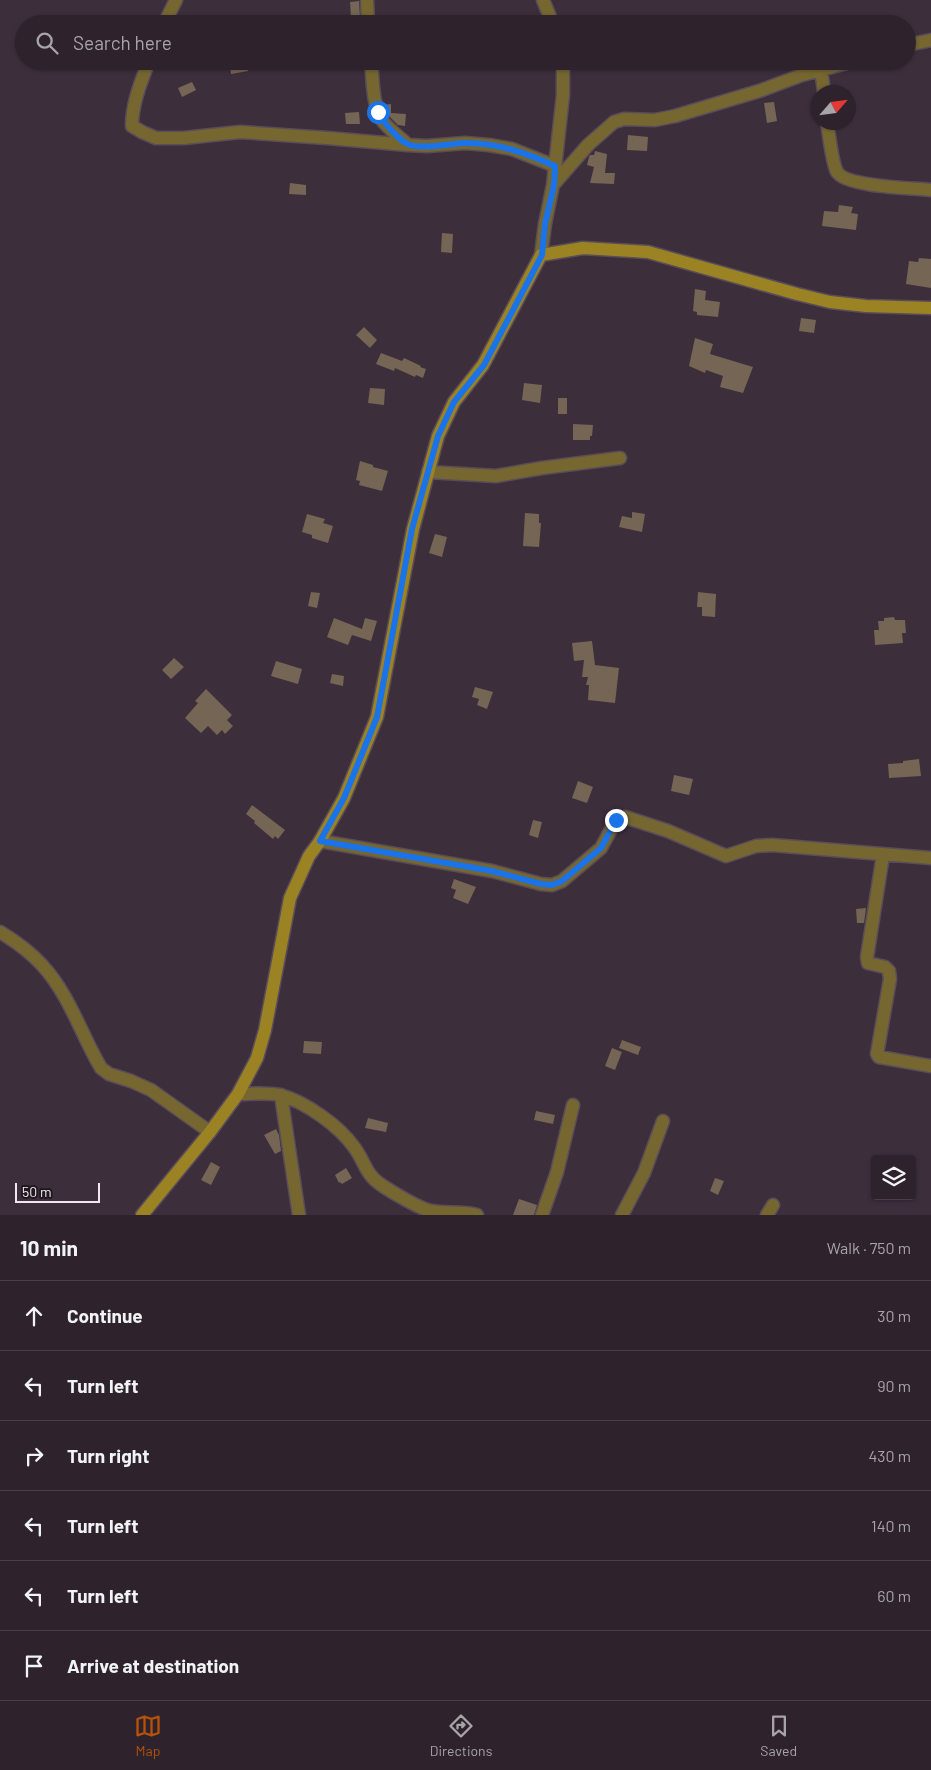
<!DOCTYPE html>
<html lang="en">
<head>
<meta charset="utf-8">
<style>
  body { margin:0; font-family:Barlow,sans-serif; background:#362a35; color:#f1f3f6 }
  .controls { position:absolute; right:15px; bottom:15px; display:grid; overflow:hidden; border-radius:5px; box-shadow:0 1px 4px #0004 }
  .controls button { width:45px; height:45px; display:grid; place-items:center; padding:0; border:0; border-bottom:1px solid #493f49; background:#2e222d; color:#f1f3f6; font:25px sans-serif }
  .compass { position:absolute; left:811px; top:85px; width:45px; height:45px; border-radius:50%; background:#2e222d; box-shadow:0 1px 4px #0004; rotate:62deg }
  .scale { position:absolute; left:15px; bottom:12px; width:85px; box-sizing:border-box; padding-left:5px; border:2px solid #f2e7f1; border-top:0; font-size:14px; line-height:18px; white-space:nowrap; color:#f2e7f1; -webkit-text-stroke:4px #20191f; paint-order:stroke }
  .stop { position:absolute; width:15px; height:15px; margin:-11px; border:4px solid #1a73e8; border-radius:50%; background:#fff }
  .stop.end { background:#1a73e8; border-color:#fff; box-shadow:0 1px 5px #0008 }
  .list { margin:0; padding:0; list-style:none }
  h2 { display:flex; justify-content:space-between; align-items:center; height:65px; margin:0; padding:0 20px; font-size:21px }
  h2 small { font-size:16px; font-weight:400; color:#a7a4aa }
  .list li { display:grid; grid-template-columns:32px 1fr auto; gap:15px; align-items:center; box-sizing:border-box; height:70px; padding:0 20px; border-top:1px solid #493f49 }
  .list b { display:block; font-size:19px; white-space:nowrap }
  .list em { font-size:16px; font-style:normal; color:#a7a4aa }
  .icon { flex:none; width:28px; height:28px; fill:none; stroke:currentColor; stroke-width:2; stroke-linecap:round; stroke-linejoin:round }
  .map { position:relative; flex:none; width:931px; height:1215px; overflow:hidden }
  .search { position:absolute; background:#2e222d; box-shadow:0 1px 4px #0004; left:15px; right:15px; top:15px; height:55px; display:flex; align-items:center; gap:12px; box-sizing:border-box; padding:0 18px; border-radius:28px; color:#a7a4aa; font-size:19px }
  .sheet { height:485px; background:#2e222d }
  nav { display:flex; justify-content:space-around; align-items:center; box-sizing:border-box; height:70px; border-top:1px solid #493f49; background:#2e222d; font-size:14px; color:#a7a4aa }
  nav a { display:grid; justify-items:center; gap:2px }
  nav .on { color:#b45309 }
  .map>svg:first-child { display:block }
  .building { fill:#756554 }
  .lines { fill:none; stroke-linecap:round; stroke-linejoin:round }
  .street-casing { stroke:#5a4c59; stroke-width:15 }
  .secondary-casing { stroke:#5a4c59; stroke-width:15 }
  .street { stroke:#766731; stroke-width:12 }
  .secondary { stroke:#9b8323; stroke-width:12 }
  .route { stroke:#1a73e8; stroke-width:6 }
</style>
</head>
<body>
<div class="map">
<svg width="931" height="1215" viewBox="0 0 931 1215">
  <rect width="100%" height="100%" fill="#3d2e3c"/>
  <!-- building -->
  <path class="building" d="M 359,1 L 360,17 L 351,18 L 350,2 Z
    M 247,63 L 248,71 L 231,74 L 230,65 Z
    M 192,82 L 196,90 L 182,97 L 178,88 Z
    M 774,102 L 777,121 L 767,123 L 764,103 Z
    M 391,104 L 391,113 L 406,114 L 405,126 L 398,125 L 389,116 L 384,105 Z
    M 359,112 L 360,124 L 346,124 L 345,113 Z
    M 628,135 L 648,137 L 647,151 L 627,150 Z
    M 595,151 L 607,154 L 605,173 L 615,173 L 614,184 L 590,183 L 594,167 L 587,165 L 589,157 L 590,155 L 594,155 Z
    M 290,183 L 306,185 L 306,195 L 289,194 Z
    M 839,205 L 853,207 L 851,213 L 858,214 L 856,230 L 822,226 L 824,211 L 838,212 Z
    M 442,233 L 453,234 L 452,253 L 441,252 Z
    M 919,258 L 931,259 L 931,288 L 906,284 L 909,261 L 918,262 Z
    M 695,289 L 706,291 L 705,300 L 720,302 L 718,317 L 697,315 L 697,312 L 693,311 Z
    M 801,318 L 816,320 L 814,333 L 799,331 Z
    M 364,327 L 377,340 L 370,348 L 356,335 Z
    M 695,338 L 713,344 L 710,354 L 753,367 L 743,393 L 720,387 L 723,376 L 706,370 L 705,373 L 689,366 Z
    M 381,353 L 402,361 L 404,358 L 421,366 L 420,367 L 426,369 L 423,378 L 416,375 L 415,377 L 395,368 L 394,371 L 376,364 Z
    M 524,383 L 542,385 L 540,403 L 522,400 Z
    M 370,388 L 385,389 L 384,405 L 368,403 Z
    M 558,398 L 567,398 L 567,414 L 558,414 Z
    M 573,424 L 593,425 L 592,436 L 590,436 L 590,440 L 573,440 Z
    M 360,461 L 373,465 L 373,467 L 388,471 L 382,491 L 359,485 L 360,481 L 356,480 Z
    M 632,512 L 645,514 L 642,532 L 619,527 L 622,516 L 632,518 Z
    M 525,513 L 539,514 L 539,523 L 541,523 L 539,547 L 523,546 Z
    M 307,514 L 325,519 L 323,523 L 333,526 L 328,543 L 312,538 L 312,535 L 302,532 Z
    M 435,534 L 447,537 L 442,557 L 429,553 Z
    M 311,592 L 320,593 L 317,608 L 308,606 Z
    M 698,592 L 716,594 L 715,617 L 702,616 L 702,607 L 697,607 Z
    M 894,617 L 895,620 L 905,620 L 906,633 L 902,633 L 903,643 L 875,645 L 874,630 L 879,630 L 878,621 L 884,621 L 884,618 Z
    M 334,618 L 362,629 L 365,618 L 377,621 L 371,641 L 352,635 L 348,645 L 327,637 Z
    M 592,641 L 595,665 L 619,668 L 615,703 L 588,700 L 589,685 L 586,685 L 588,677 L 582,677 L 584,660 L 574,661 L 572,643 Z
    M 174,658 L 184,667 L 171,679 L 162,670 Z
    M 276,661 L 302,669 L 298,684 L 271,676 Z
    M 332,674 L 344,676 L 343,686 L 330,683 Z
    M 475,687 L 493,692 L 487,709 L 477,705 L 479,699 L 472,697 Z
    M 206,689 L 232,715 L 227,720 L 233,726 L 225,734 L 222,730 L 217,735 L 208,726 L 201,733 L 185,718 L 198,703 L 195,701 Z
    M 919,759 L 921,776 L 889,778 L 888,764 L 903,763 L 903,761 Z
    M 674,775 L 693,779 L 689,795 L 671,791 Z
    M 578,781 L 593,787 L 587,803 L 572,798 Z
    M 252,805 L 285,830 L 278,839 L 275,836 L 273,839 L 254,823 L 255,821 L 246,814 Z
    M 533,820 L 542,822 L 538,838 L 529,835 Z
    M 454,879 L 476,887 L 468,904 L 453,898 L 456,890 L 451,888 Z
    M 866,908 L 864,923 L 857,923 L 856,909 Z
    M 622,1040 L 641,1047 L 638,1055 L 619,1048 Z
    M 304,1041 L 322,1042 L 321,1054 L 303,1053 Z
    M 612,1048 L 622,1052 L 615,1070 L 605,1066 Z
    M 536,1111 L 555,1115 L 553,1124 L 534,1120 Z
    M 368,1118 L 388,1123 L 386,1132 L 365,1128 Z
    M 276,1129 L 279,1135 L 281,1151 L 275,1154 L 264,1135 Z
    M 211,1162 L 220,1167 L 211,1185 L 201,1180 Z
    M 346,1168 L 352,1178 L 342,1184 L 340,1182 L 339,1183 L 335,1175 Z
    M 715,1178 L 724,1181 L 718,1195 L 710,1191 Z
    M 519,1199 L 537,1205 L 534,1215 L 513,1215 Z"/>
  <g class="lines">
    <defs>
      <path id="street" d="M 367,0 L 368,24
        M 543,0 L 553,24
        M 164,24 L 176,0
        M 907,45 L 931,40
        M 149,61 C 141,82 132,103 132,126 L 142,132 L 156,138 L 184,138 L 240,132 L 327,138 L 408,145 L 427,146 L 465,143 L 489,145 L 512,149 L 555,166
        M 371,61 C 373,79 372,104 382,120 C 389,130 400,137 408,145
        M 821,69 L 824,92
        M 827,122 C 829,134 832,163 837,172 C 846,187 913,188 931,190
        M 553,185 L 588,145 L 614,122 L 624,119 L 655,120 L 675,116 L 759,91 L 802,75 L 854,61
        M 541,255 L 545,224 L 553,185 L 563,95 L 563,61
        M 428,472 L 496,476 L 542,468 L 620,458
        M 320,841 L 492,871 L 541,884 L 552,885 L 562,881 L 601,848 L 616,820 L 625,817 L 668,831 L 726,856 L 756,846 L 772,845 L 931,858
        M 883,855 L 867,957 L 868,963 L 885,967 L 889,971 L 890,979 L 877,1054 L 879,1057 L 931,1066
        M 0,932 C 15,941 30,952 42,965 C 69,994 81,1034 101,1068 L 109,1074 L 131,1081 L 151,1090 L 210,1132
        M 238,1094 C 251,1094 267,1092 280,1095 C 306,1102 339,1126 354,1147 C 364,1160 366,1175 380,1184 C 390,1191 420,1209 431,1211 C 446,1214 462,1211 477,1215
        M 281,1095 L 299,1215
        M 542,1215 L 557,1172 L 573,1105
        M 622,1215 L 644,1173 L 663,1121
        M 767,1215 L 773,1205"/>
      <path id="secondary" d="M 142,1215 L 210,1132 L 238,1094 L 257,1058 L 265,1030 L 290,898 L 309,856 L 320,841 L 344,798 L 377,717 L 413,529 L 438,436 L 454,402 L 483,365 L 541,255 L 583,248 L 648,252 L 797,294 L 830,302 L 866,306 L 931,308"/>
    </defs>
    <!-- street casing -->
    <use href="#street" class="street-casing"/>
    <!-- secondary casing -->
    <use href="#secondary" class="secondary-casing"/>
    <!-- street -->
    <use href="#street" class="street"/>
    <!-- secondary -->
    <use href="#secondary" class="secondary"/>
  </g>
  <g class="lines">
    <!-- route -->
    <path class="route" d="M 378,112 C 383,122 400,142 410,145 C 424,149 448,144 463,143 C 496,142 526,153 555,166 L 554,185 L 545,224 L 542,255 L 484,365 L 454,402 L 438,436 L 412,529 L 377,717 L 344,798 L 320,841 L 492,871 L 541,884 L 552,885 L 562,881 L 601,848 L 616,820"/>
  </g>
</svg>
<div class="controls">
<button><svg class="icon" aria-label="layers" viewBox="0 0 24 24"><path d="M12 4l9 5-9 5-9-5zM3 14l9 5 9-5"/></svg></button>
</div>
<svg class="compass" viewBox="-18 -18 36 36"><path d="M0-13l5 13h-10z" fill="#e53935"/><path d="M0 13l5-13h-10z" fill="#a7a4aa"/></svg>
<div class="scale">50 m</div>
<div class="stop" style="left:378px;top:112px"></div>
<div class="stop end" style="left:616px;top:820px"></div>
<div class="search"><svg class="icon" aria-label="search" viewBox="0 0 24 24"><circle cx="10" cy="10" r="6"/><path d="M15 15l6 6"/></svg>Search here</div>
</div>
<section class="sheet">
<h2>10 min<small>Walk · 750 m</small></h2>
<ul class="list">
<li><svg class="icon" aria-label="ahead" viewBox="0 0 24 24"><path d="M12 20V5M6 11l6-6 6 6"/></svg><div><b>Continue</b></div><em>30 m</em></li>
<li><svg class="icon" aria-label="left" viewBox="0 0 24 24"><path d="M17 20v-9H6M10 6l-5 5 5 5"/></svg><div><b>Turn left</b></div><em>90 m</em></li>
<li><svg class="icon" aria-label="right" viewBox="0 0 24 24"><path d="M7 20v-9h11M14 6l5 5-5 5"/></svg><div><b>Turn right</b></div><em>430 m</em></li>
<li><svg class="icon" aria-label="left" viewBox="0 0 24 24"><path d="M17 20v-9H6M10 6l-5 5 5 5"/></svg><div><b>Turn left</b></div><em>140 m</em></li>
<li><svg class="icon" aria-label="left" viewBox="0 0 24 24"><path d="M17 20v-9H6M10 6l-5 5 5 5"/></svg><div><b>Turn left</b></div><em>60 m</em></li>
<li><svg class="icon" aria-label="arrive" viewBox="0 0 24 24"><path d="M6 21V4h12l-3 4 3 4H6"/></svg><div><b>Arrive at destination</b></div></li>
</ul>
</section>
<nav>
<a class="on"><svg class="icon" aria-label="map" viewBox="0 0 24 24"><path d="M3 6l6-2 6 2 6-2v14l-6 2-6-2-6 2zM9 4v14M15 6v14"/></svg>Map</a>
<a><svg class="icon" aria-label="directions" viewBox="0 0 24 24"><path d="M12 3l9 9-9 9-9-9zM9 14v-3h6M13 9l2 2-2 2"/></svg>Directions</a>
<a><svg class="icon" aria-label="saved" viewBox="0 0 24 24"><path d="M7 4h10v16l-5-4-5 4z"/></svg>Saved</a>
</nav>
</body>
</html>
